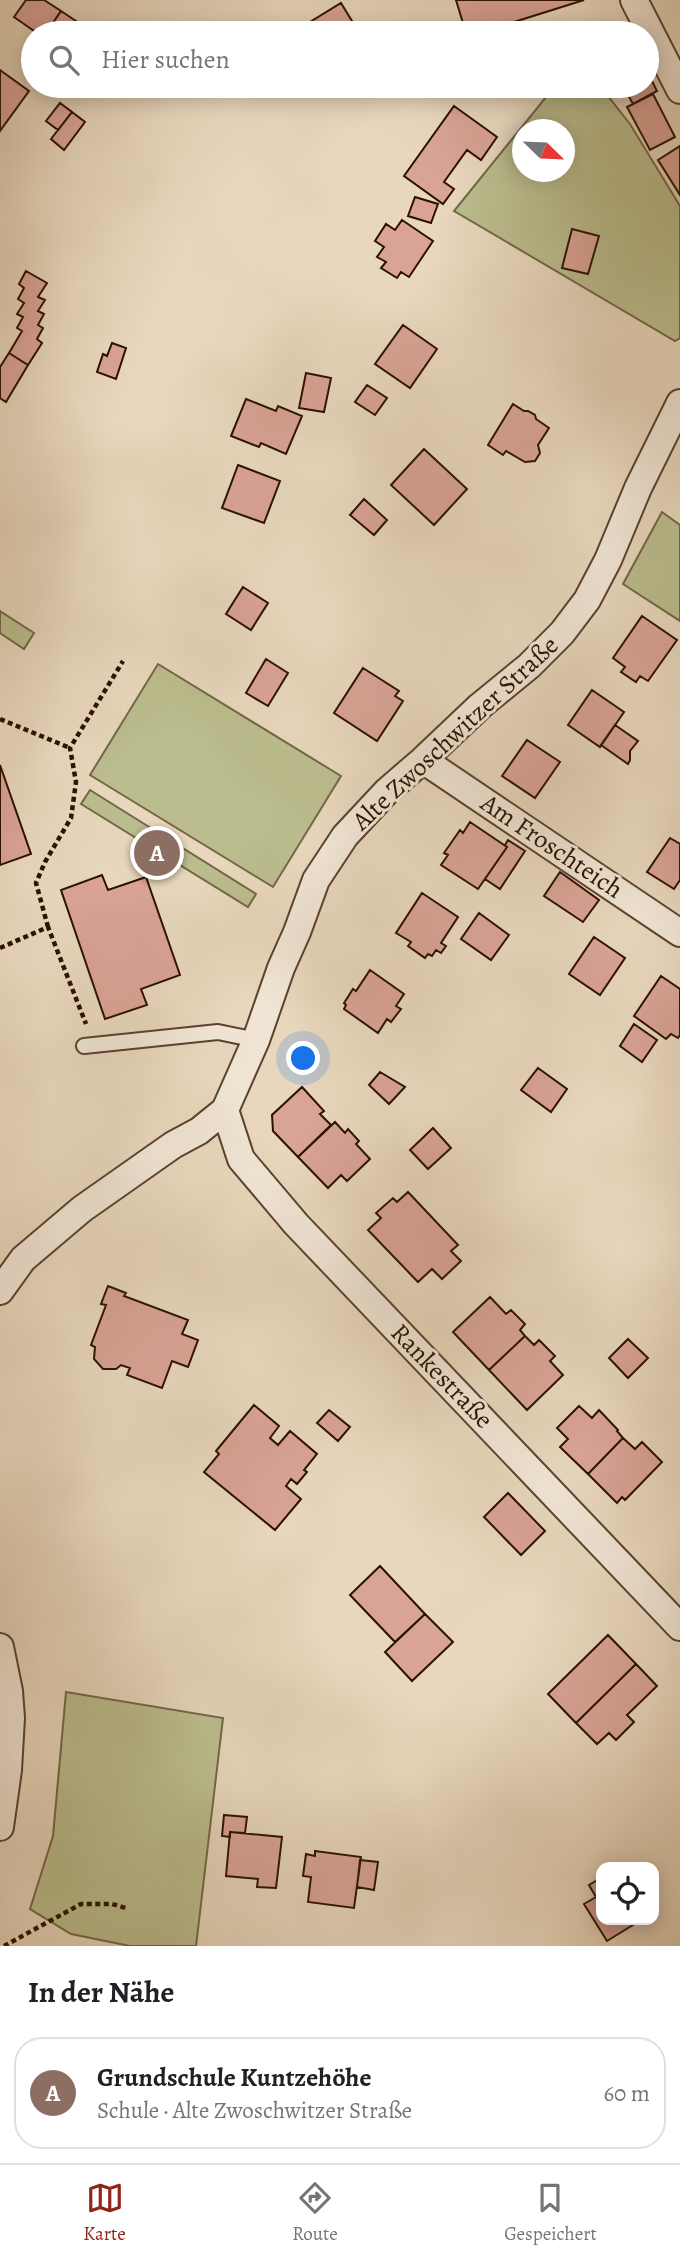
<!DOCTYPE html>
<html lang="de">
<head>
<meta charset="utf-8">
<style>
  body { margin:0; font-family:Alegreya,serif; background:#f6f6f6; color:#202124 }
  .controls { position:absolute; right:21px; bottom:21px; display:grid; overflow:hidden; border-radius:14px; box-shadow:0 4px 18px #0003 }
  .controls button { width:63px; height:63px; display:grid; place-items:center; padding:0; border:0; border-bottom:2px solid #e0e0e0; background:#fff; color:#202124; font:35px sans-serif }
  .compass { position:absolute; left:512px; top:119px; width:63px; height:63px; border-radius:50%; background:#fff; box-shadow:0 4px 18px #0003; rotate:113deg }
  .you { position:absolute; left:304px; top:1059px; width:24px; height:24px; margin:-18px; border:5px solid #fff; border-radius:50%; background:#1a73e8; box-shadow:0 0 0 10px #1a73e833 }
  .badge { display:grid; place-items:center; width:46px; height:46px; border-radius:50%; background:#8f2418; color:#fff; font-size:23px; font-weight:700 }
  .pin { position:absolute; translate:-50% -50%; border:4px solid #fff; box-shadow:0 2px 7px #0006 }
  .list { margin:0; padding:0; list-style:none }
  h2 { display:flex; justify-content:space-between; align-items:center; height:91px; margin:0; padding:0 28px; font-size:30px }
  h2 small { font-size:23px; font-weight:400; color:#757577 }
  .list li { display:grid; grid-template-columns:46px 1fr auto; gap:21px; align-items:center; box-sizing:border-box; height:112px; margin:0 14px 14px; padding:0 14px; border:2px solid #e0e0e0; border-radius:28px }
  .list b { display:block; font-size:26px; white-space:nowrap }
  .list p { margin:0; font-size:23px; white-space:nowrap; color:#757577 }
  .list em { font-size:23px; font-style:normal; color:#757577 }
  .icon { flex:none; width:38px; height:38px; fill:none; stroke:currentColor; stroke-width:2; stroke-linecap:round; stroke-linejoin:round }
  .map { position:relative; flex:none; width:680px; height:1946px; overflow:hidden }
  .search { position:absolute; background:#fff; box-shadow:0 4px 18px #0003; left:21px; right:21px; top:21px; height:77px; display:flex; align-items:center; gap:18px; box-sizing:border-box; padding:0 24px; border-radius:38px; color:#757577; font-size:26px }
  .sheet { height:217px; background:#fff }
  nav { display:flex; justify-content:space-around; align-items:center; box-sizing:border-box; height:98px; border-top:2px solid #e0e0e0; background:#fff; font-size:19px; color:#757577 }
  nav a { display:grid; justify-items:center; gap:4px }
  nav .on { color:#8f2418 }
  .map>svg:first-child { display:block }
  .green { fill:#bbbd8e; stroke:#736747; stroke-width:2; fill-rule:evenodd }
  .building { fill:#d9a396; stroke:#2b1100; stroke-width:2 }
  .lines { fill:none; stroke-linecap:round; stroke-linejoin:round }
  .lane-casing { stroke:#5a422f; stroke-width:18 }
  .street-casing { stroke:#5a422f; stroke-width:30 }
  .path { stroke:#2b1100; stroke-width:4.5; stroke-dasharray:5 3.5; stroke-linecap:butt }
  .lane { stroke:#f0e5d4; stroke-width:14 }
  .street { stroke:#f0e5d4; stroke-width:26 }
  .labels { text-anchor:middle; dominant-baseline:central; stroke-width:6; stroke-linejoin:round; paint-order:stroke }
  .street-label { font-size:26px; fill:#2b1100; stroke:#f0e5d4 }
</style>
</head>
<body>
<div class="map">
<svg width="680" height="1946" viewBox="0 0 680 1946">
  <rect width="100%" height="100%" fill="#e8d7bd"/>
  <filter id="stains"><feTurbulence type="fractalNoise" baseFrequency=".00286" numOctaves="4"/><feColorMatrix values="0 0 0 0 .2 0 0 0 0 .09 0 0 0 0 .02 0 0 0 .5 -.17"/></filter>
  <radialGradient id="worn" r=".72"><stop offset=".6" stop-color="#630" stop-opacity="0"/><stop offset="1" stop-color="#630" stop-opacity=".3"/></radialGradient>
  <!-- green -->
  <path class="green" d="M 555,86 L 600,86 L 630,124 L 680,206 L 680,338 L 675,341 L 454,211 ZM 522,130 L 564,130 L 564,172 L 522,172 Z
    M 662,512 L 680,525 L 680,621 L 623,584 Z
    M 0,611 L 34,633 L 24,649 L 0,633 Z
    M 158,664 L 341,776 L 273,887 L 90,775 Z
    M 90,790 L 256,894 L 248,907 L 81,804 Z
    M 66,1692 L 223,1718 L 196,1946 L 130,1946 L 71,1934 L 30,1909 L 53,1836 Z"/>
  <!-- building -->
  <path class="building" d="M 26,0 L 44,0 L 61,11 L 46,33 L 37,33 L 14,17 Z
    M 456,0 L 584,0 L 479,33 L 466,33 Z
    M 341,3 L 355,26 L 344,33 L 317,33 L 310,22 Z
    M 61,11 L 94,33 L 46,33 Z
    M 0,70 L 29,91 L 0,131 Z
    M 647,71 L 657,91 L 633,104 L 623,86 L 647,86 Z
    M 653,94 L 675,137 L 650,150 L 627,107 Z
    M 60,103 L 72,112 L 58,130 L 46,121 Z
    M 454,106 L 497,137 L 481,160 L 467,150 L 444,182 L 454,189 L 443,204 L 404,176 Z
    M 72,112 L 85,122 L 64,150 L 51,139 Z
    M 680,146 L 680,195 L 658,160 Z
    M 415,197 L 438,204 L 431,223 L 408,216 Z
    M 402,220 L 433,241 L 409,277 L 401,272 L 397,278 L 381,268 L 386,262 L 377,257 L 384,247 L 375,241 L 386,224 L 395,230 Z
    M 572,229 L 599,236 L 588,274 L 562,268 Z
    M 26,271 L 47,283 L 38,297 L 45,300 L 38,311 L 44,314 L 38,325 L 43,328 L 37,339 L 42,343 L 28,365 L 9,353 L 22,331 L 17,328 L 23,317 L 17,314 L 24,303 L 18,299 L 24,288 L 19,284 Z
    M 403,325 L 437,349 L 410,388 L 375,364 Z
    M 112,343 L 126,348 L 116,379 L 97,372 L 103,354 L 107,356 Z
    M 9,353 L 28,365 L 6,402 L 0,398 L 0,367 Z
    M 306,373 L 331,378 L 324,412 L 299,408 Z
    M 367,385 L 387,398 L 375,415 L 355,402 Z
    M 246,399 L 276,411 L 278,406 L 302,416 L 286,454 L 261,443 L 259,447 L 231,436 Z
    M 513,404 L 524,411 L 528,411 L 535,415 L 536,419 L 549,428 L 538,445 L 540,453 L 535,461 L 525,462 L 506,451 L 503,455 L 488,445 Z
    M 424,449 L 467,489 L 434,525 L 391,485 Z
    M 238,465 L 280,481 L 264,523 L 222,508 Z
    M 364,499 L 387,520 L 374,535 L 350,515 Z
    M 243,587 L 268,603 L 251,630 L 226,614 Z
    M 642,616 L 677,640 L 648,681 L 640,676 L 636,682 L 621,672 L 625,667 L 613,658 Z
    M 266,659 L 288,673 L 268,706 L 246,693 Z
    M 363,668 L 399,691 L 395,696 L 403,701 L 377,741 L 334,713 Z
    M 592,690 L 624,712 L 600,747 L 568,725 Z
    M 615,725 L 638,741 L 630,751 L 630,760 L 628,764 L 601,745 Z
    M 527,740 L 560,762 L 535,798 L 502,776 Z
    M 0,765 L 31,854 L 0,865 Z
    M 470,822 L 507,847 L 478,889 L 441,865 L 448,855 L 444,853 L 460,830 L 463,833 Z
    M 670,838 L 680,844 L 680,880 L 674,889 L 647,872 Z
    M 508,840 L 525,851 L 500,889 L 485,879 L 507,847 L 505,845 Z
    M 560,872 L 599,900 L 583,922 L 544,896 Z
    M 102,875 L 108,890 L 146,877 L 180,975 L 141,989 L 147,1005 L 105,1019 L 61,890 Z
    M 422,893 L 458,917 L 441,943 L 446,946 L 441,953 L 436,950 L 432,956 L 428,954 L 425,958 L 408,946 L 411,942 L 396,933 Z
    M 479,913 L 509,935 L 491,960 L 461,939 Z
    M 594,937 L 625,958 L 600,995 L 569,974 Z
    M 370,970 L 404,994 L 396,1006 L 401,1009 L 391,1022 L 387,1019 L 378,1033 L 344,1009 L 346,1005 L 344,1003 L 353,989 L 356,991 Z
    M 661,976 L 680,989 L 680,1035 L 678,1038 L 671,1034 L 666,1039 L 634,1016 Z
    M 634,1024 L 657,1040 L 642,1062 L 620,1046 Z
    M 538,1068 L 567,1089 L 551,1112 L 521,1090 Z
    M 380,1072 L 405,1087 L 389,1104 L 369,1085 Z
    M 302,1087 L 324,1111 L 320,1114 L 331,1125 L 298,1157 L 273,1131 L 272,1115 Z
    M 335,1122 L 345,1133 L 348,1129 L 359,1141 L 356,1144 L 370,1159 L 347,1181 L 341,1175 L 328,1188 L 298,1157 Z
    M 433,1128 L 451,1148 L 428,1169 L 410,1150 Z
    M 408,1192 L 458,1245 L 451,1251 L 461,1261 L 442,1279 L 432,1269 L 418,1282 L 368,1230 L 381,1218 L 376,1213 L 393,1198 L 397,1202 Z
    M 108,1286 L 126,1293 L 124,1296 L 188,1320 L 182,1334 L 198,1340 L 188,1367 L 172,1361 L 162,1388 L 127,1375 L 130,1368 L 121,1365 L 116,1369 L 103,1369 L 94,1359 L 95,1347 L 91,1345 L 106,1305 L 101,1304 Z
    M 490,1297 L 506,1314 L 511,1310 L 525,1324 L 520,1330 L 525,1336 L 489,1370 L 453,1332 Z
    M 525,1336 L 534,1345 L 539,1340 L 555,1356 L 550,1361 L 563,1375 L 527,1410 L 489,1370 Z
    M 628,1339 L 648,1358 L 628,1378 L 609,1358 Z
    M 254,1405 L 279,1426 L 270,1438 L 278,1445 L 290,1431 L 317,1454 L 304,1470 L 307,1472 L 297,1484 L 291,1479 L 286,1486 L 301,1499 L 275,1530 L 204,1472 L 219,1454 L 216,1451 Z
    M 579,1406 L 592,1418 L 599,1410 L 618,1430 L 617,1431 L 623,1438 L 588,1474 L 560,1447 L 568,1439 L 557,1428 Z
    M 329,1410 L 350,1427 L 338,1441 L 317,1423 Z
    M 623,1438 L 635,1449 L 642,1442 L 662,1462 L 625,1500 L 622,1497 L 617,1503 L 588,1474 Z
    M 508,1493 L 545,1531 L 521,1555 L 484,1517 Z
    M 380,1566 L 425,1614 L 395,1642 L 350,1595 Z
    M 425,1614 L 453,1642 L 412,1681 L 385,1652 Z
    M 608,1635 L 636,1664 L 576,1723 L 548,1694 Z
    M 636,1664 L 657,1686 L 627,1715 L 634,1722 L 616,1740 L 609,1733 L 597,1744 L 576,1723 Z
    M 224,1815 L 247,1817 L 245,1833 L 230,1832 L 230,1837 L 222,1836 Z
    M 230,1832 L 282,1837 L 276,1888 L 257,1887 L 258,1879 L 226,1876 Z
    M 315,1851 L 361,1857 L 354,1908 L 308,1902 L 311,1877 L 303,1876 L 306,1854 L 315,1856 Z
    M 360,1860 L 378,1862 L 374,1890 L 357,1887 Z
    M 601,1878 L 601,1920 L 641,1920 L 607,1941 L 584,1904 L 596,1897 L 589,1885 Z"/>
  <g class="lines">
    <defs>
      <path id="lane" d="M 84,1046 L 218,1032 L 256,1040"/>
      <path id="street" d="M 634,0 L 680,90
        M 423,760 L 680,933
        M 225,1110 L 241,1159 L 296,1224 L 680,1627
        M 0,1291 L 23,1259 L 82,1209 L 173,1145 L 199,1131 L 225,1110 L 256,1040 L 281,968 L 297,932 L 316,880 L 345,836 L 387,791 L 423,760 L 480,706 L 529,666 L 562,633 L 587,600 L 608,560 L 638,488 L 680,403
        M 0,1647 L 9,1691 L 11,1718 L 8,1770 L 0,1827"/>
    </defs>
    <!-- lane casing -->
    <use href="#lane" class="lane-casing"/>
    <!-- street casing -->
    <use href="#street" class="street-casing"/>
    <!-- path -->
    <path class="path" d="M 0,719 L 70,748
      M 48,927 L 36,883 L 45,862 L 71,818 L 76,782 L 70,748 L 123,661
      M 0,948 L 48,927 L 86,1024
      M 4,1946 L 81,1904 L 112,1904 L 126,1908"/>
    <!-- lane -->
    <use href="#lane" class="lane"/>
    <!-- street -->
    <use href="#street" class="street"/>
  </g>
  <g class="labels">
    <!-- street labels -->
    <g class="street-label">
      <text transform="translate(455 733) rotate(-43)">Alte Zwoschwitzer Straße</text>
      <text transform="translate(552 846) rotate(34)">Am Froschteich</text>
      <text transform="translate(442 1376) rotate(46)">Rankestraße</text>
    </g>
  </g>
  <rect width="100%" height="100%" filter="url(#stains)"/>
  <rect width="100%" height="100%" fill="url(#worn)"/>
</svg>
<div class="controls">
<button><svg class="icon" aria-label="locate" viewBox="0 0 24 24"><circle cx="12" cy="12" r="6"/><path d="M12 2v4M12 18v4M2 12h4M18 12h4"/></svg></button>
</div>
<svg class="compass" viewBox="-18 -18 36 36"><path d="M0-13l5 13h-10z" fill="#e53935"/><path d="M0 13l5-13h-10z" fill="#757577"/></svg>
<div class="you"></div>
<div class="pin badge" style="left:157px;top:853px;background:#8d6e63">A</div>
<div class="search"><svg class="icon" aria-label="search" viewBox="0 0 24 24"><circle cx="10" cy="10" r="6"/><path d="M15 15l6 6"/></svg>Hier suchen</div>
</div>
<section class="sheet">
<h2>In der Nähe<small></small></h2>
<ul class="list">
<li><span class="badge" style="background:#8d6e63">A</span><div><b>Grundschule Kuntzehöhe</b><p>Schule · Alte Zwoschwitzer Straße</p></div><em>60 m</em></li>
</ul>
</section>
<nav>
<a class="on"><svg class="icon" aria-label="map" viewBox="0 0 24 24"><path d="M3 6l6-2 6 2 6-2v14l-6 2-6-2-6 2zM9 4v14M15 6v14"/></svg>Karte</a>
<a><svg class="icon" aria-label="directions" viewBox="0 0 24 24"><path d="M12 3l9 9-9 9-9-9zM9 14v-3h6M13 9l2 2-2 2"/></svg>Route</a>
<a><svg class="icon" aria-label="saved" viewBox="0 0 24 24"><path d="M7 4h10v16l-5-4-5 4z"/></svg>Gespeichert</a>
</nav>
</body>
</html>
